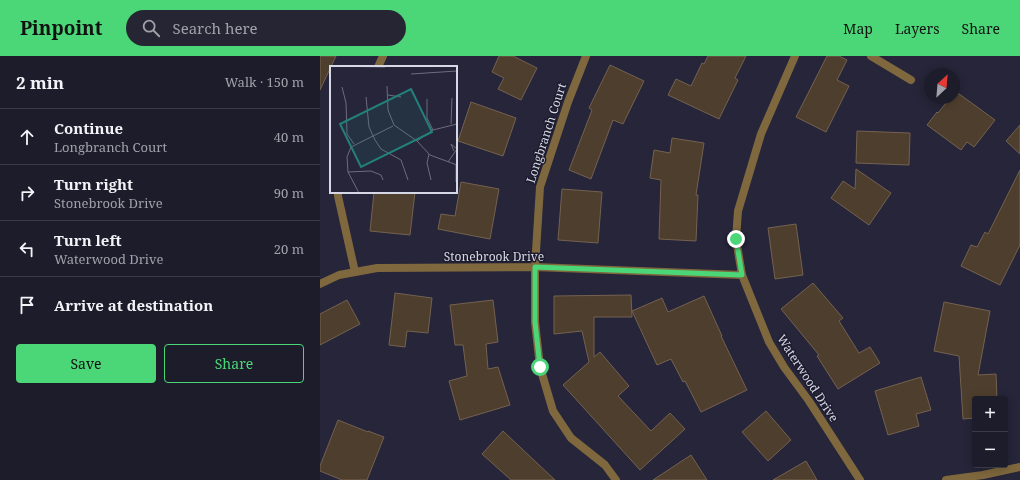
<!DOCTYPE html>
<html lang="en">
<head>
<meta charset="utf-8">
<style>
  body { margin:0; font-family:"Noto Serif",serif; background:#252533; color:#f1f3f6 }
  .controls { position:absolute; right:12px; bottom:12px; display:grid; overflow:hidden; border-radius:4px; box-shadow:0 2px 10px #0003 }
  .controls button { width:36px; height:36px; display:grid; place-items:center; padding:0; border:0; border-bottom:1px solid #3a3a47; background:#1c1c2b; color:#f1f3f6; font:20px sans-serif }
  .compass { position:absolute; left:604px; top:12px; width:36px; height:36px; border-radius:50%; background:#1c1c2b; box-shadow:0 2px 10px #0003; rotate:26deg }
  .stop { position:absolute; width:12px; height:12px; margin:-9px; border:3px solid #4bd677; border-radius:50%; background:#fff }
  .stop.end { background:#4bd677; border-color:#fff; box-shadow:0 1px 4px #0008 }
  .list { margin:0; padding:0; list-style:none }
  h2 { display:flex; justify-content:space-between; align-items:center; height:52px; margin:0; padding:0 16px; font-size:17px }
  h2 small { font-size:13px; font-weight:400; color:#a0a1a9 }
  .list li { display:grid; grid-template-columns:26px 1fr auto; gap:12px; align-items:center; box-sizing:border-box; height:56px; padding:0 16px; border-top:1px solid #3a3a47 }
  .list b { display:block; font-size:15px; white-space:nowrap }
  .list p { margin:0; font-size:13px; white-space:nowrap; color:#a0a1a9 }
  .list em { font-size:13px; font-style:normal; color:#a0a1a9 }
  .actions { display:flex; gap:8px; padding:12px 16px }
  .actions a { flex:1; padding:9px 0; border:1px solid #4bd677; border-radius:4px; text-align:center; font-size:14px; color:#4bd677 }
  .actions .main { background:#4bd677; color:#111 }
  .icon { flex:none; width:22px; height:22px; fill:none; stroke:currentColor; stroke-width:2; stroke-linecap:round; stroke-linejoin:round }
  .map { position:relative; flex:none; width:700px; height:424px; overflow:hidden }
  header { display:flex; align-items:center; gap:24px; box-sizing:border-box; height:56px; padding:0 20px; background:#4bd677; color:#111 }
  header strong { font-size:19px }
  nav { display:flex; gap:22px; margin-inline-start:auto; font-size:14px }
  .search { width:280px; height:36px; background:#252533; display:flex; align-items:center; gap:10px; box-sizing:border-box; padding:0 14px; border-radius:22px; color:#a0a1a9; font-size:15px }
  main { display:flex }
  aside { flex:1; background:#1c1c2b }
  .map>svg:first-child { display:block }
  .building { fill:#4e3e2d; stroke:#746250 }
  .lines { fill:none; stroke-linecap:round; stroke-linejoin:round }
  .street { stroke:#7f683d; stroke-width:8 }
  .route { stroke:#4bd677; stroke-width:5 }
  .labels { text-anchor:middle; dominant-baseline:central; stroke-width:3; stroke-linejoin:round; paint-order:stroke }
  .street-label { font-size:12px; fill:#d7d8e5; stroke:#1c1c2e }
  .inset-road { fill:none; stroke:#6d6d7e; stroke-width:1 }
  .view { fill:#23807a; fill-opacity:0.15; stroke:#23807a; stroke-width:2 }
  .inset-edge { fill:none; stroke:#d7d8e5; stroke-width:2 }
</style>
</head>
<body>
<header>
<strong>Pinpoint</strong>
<div class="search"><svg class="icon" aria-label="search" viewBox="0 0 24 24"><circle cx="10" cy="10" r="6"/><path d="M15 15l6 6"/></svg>Search here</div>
<nav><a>Map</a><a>Layers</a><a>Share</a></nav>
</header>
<main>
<aside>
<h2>2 min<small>Walk · 150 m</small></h2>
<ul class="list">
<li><svg class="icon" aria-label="ahead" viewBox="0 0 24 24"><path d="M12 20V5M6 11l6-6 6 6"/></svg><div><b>Continue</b><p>Longbranch Court</p></div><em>40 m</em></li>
<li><svg class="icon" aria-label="right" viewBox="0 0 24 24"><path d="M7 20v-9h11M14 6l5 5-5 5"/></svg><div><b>Turn right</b><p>Stonebrook Drive</p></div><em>90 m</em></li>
<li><svg class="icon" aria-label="left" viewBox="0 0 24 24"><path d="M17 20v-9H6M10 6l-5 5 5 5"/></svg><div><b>Turn left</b><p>Waterwood Drive</p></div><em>20 m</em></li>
<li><svg class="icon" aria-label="arrive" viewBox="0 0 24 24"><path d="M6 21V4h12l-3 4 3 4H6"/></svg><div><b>Arrive at destination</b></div></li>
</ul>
<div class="actions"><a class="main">Save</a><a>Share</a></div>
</aside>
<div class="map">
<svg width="700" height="424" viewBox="0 0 700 424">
  <rect width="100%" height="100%" fill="#262539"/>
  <!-- building -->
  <path class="building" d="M 0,0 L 16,0 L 0,34 Z
    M 179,0 L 193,0 L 217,12 L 201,44 L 178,33 L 184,22 L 172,16 Z
    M 388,0 L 426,0 L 415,22 L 418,24 L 399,63 L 348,39 L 356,23 L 371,30 L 382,7 L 384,8 Z
    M 507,0 L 519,0 L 527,4 L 517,24 L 529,30 L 506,76 L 476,61 Z
    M 290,9 L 324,25 L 303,68 L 293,64 L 271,123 L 249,114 L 272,54 L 269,52 Z
    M 635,35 L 675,64 L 654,91 L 647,86 L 641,94 L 607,69 L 617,56 L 618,57 L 630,42 L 634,42 L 634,36 Z
    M 151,46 L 196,62 L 183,100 L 138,85 Z
    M 700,69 L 700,98 L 686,85 Z
    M 537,75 L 590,77 L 589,109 L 536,107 Z
    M 352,82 L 384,87 L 376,139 L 378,139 L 376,185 L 339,183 L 341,124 L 330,122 L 334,94 L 350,97 Z
    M 536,113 L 571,137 L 549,169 L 511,142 L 523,125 L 535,133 Z
    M 700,114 L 700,189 L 680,229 L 641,210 L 651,189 L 657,191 L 665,176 L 668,178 Z
    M 141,126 L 179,133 L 170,183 L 118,173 L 121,158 L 135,160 Z
    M 242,133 L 282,136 L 278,187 L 238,184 Z
    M 54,136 L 95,136 L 90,179 L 50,175 Z
    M 476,168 L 483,219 L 455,223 L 448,172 Z
    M 493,227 L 523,262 L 519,265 L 539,297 L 550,291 L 560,307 L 518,333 L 497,300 L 499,299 L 461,253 Z
    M 75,237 L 112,242 L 108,277 L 87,275 L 85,291 L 69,289 Z
    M 311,239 L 312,261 L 274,261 L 274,301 L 280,296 L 309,330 L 298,340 L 331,375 L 350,357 L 365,373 L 320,414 L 243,329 L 269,306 L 262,275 L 234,278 L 234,240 Z
    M 384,240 L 402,280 L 401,280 L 427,334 L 381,356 L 365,325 L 363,326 L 351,303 L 337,309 L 312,255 L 342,242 L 348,256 Z
    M 27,244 L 40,268 L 0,289 L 0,258 Z
    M 173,244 L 178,286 L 166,288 L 168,313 L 178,311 L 190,349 L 140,364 L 129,325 L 147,320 L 143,289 L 135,289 L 130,249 Z
    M 624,246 L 670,255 L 658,319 L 676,318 L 677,343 L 655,343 L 655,362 L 643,363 L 639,300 L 614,295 Z
    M 601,321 L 611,354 L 596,358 L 599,370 L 568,379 L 555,335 Z
    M 446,355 L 471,384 L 448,405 L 422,376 Z
    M 18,364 L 48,376 L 48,375 L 64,381 L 47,424 L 22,424 L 0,415 L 0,410 Z
    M 183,375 L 235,424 L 191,424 L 162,398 Z
    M 371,399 L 387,424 L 333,424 Z
    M 486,405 L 497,424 L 453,424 Z"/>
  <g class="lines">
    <!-- street -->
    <path class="street" d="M 266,0 L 248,46 L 220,131 L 215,211 L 215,266 L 220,311 L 233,355 L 251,382 L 285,409 L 296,424
      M 475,0 L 441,78 L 418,155 L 416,183 L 422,219 L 449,286 L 464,311 L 489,345 L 540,424
      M 551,0 L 591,24
      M 58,11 L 63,0
      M 18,136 L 18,140 L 35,216
      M 0,228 L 19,219 L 57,212 L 215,211 L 422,219
      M 626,424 L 663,419 L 700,411"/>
  </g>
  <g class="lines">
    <!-- route -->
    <path class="route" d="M 220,311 L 215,266 L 215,211 L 422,219 L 416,183"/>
  </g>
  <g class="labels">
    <!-- street labels -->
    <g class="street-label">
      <text transform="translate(226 77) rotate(-72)">Longbranch Court</text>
      <text x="174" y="200">Stonebrook Drive</text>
      <text transform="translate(488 322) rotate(57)">Waterwood Drive</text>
    </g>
  </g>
  <!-- overview -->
  <g transform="translate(10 10)">
    <rect width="127" height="127" fill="#262539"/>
    <path class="inset-road" d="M 0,0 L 55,1M 81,8 L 127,5M 57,20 L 58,44 L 64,59 L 87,75 L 100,89 L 127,99M 12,21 L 16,37 L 17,68 L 24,78M 58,29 L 71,31M 36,31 L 39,61 L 45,74 L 51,83 L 71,94 L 78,114M 97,33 L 97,52 L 103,64M 121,58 L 122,32M 87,75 L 103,64 L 127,58M 124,85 L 121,78 L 127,83M 99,88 L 97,97 L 101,114M 118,96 L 127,83M 126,99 L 126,116M 18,106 L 41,105 L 51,109 L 53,114M 29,127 L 18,106 L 17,91 L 21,81 L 63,60"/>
    <path class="view" d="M 81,23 L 102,66 L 31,101 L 10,58 Z"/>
    <rect width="127" height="127" class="inset-edge"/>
  </g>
</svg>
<div class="controls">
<button>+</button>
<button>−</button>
</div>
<svg class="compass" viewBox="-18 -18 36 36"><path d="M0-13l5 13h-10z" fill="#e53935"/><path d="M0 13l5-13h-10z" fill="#a0a1a9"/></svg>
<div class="stop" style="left:220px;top:311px"></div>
<div class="stop end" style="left:416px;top:183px"></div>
</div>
</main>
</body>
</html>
